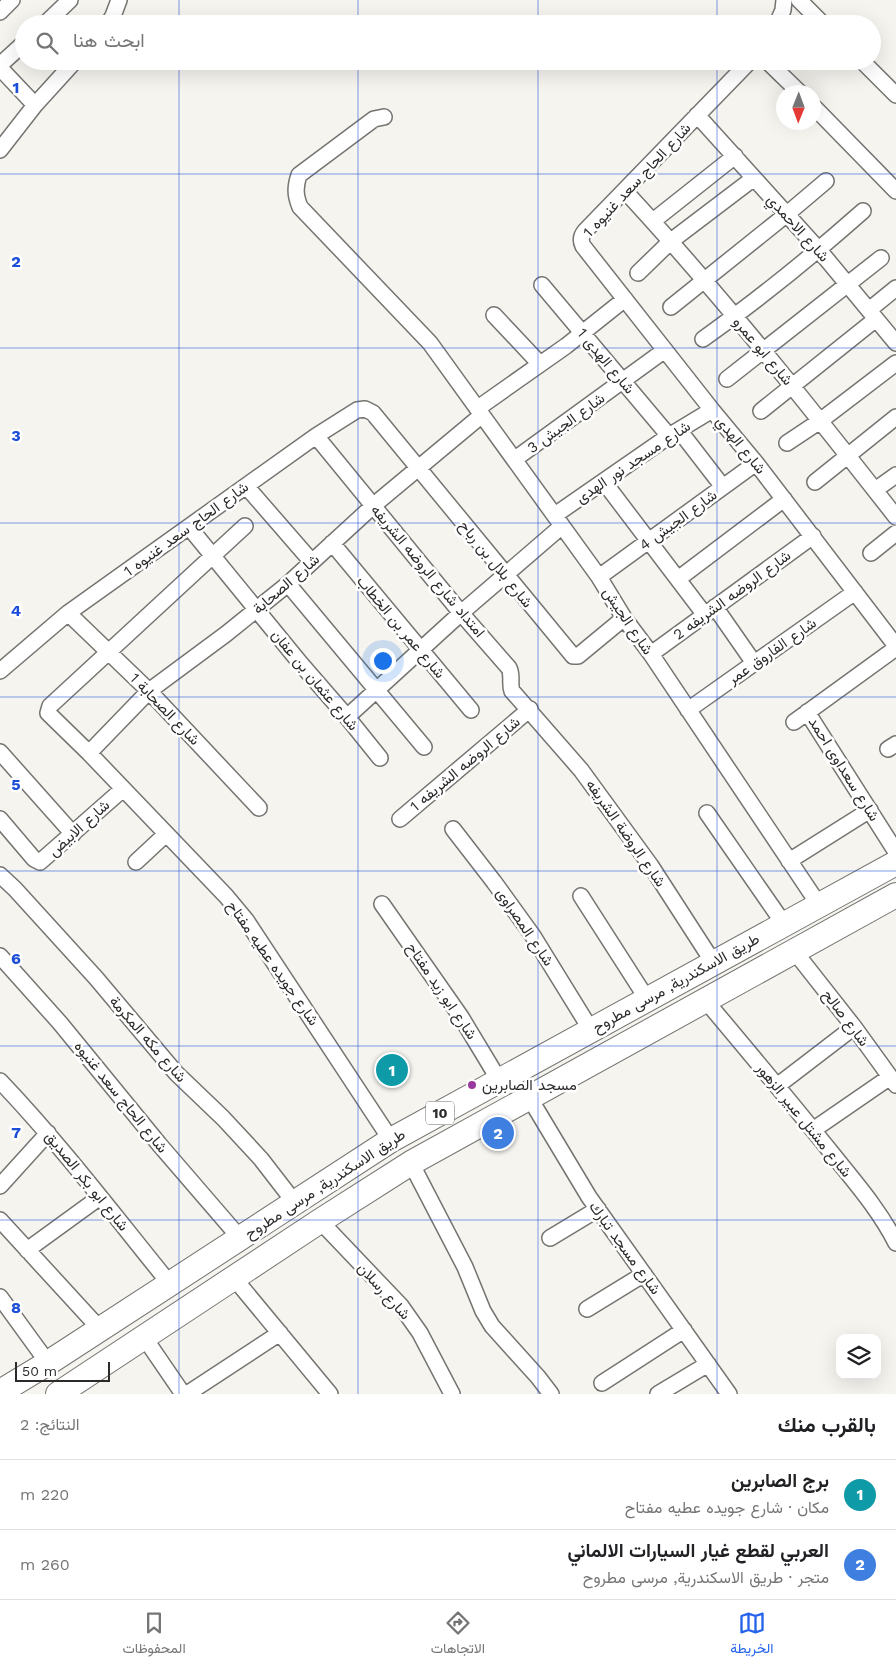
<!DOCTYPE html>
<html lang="ar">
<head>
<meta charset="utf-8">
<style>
  body { margin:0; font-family:"Work Sans",Vazirmatn,sans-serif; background:#f6f6f6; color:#202124; direction:rtl }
  .controls { position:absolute; right:15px; bottom:15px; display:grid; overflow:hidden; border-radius:10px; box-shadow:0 5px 20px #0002 }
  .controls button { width:45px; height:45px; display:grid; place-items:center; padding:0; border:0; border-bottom:1px solid #e0e0e0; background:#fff; color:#202124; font:25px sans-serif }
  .compass { position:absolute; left:776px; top:85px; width:45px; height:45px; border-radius:50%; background:#fff; box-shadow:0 5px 20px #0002; rotate:181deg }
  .scale { position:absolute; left:15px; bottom:12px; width:95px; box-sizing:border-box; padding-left:5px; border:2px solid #2c2b2a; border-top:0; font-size:14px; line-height:18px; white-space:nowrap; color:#2c2b2a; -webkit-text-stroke:4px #fff; paint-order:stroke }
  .you { position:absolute; left:382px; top:660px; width:18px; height:18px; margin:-12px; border:4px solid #fff; border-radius:50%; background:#1a73e8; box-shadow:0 0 0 8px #1a73e833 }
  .badge { display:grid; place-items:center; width:32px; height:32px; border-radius:50%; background:#2563eb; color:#fff; font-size:16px; font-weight:700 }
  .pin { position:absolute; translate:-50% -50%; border:2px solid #fff; box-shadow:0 1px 5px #0006 }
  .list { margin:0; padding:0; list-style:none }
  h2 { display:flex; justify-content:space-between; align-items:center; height:65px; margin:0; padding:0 20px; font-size:21px }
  h2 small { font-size:16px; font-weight:400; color:#757577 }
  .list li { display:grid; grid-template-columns:32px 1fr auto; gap:15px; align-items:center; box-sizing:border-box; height:70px; padding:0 20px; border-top:1px solid #e0e0e0 }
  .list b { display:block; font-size:19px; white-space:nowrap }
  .list p { margin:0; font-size:16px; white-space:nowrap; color:#757577 }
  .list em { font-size:16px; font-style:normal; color:#757577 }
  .icon { flex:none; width:28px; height:28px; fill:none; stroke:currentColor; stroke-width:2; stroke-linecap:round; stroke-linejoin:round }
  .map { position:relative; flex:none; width:896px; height:1394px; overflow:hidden; direction:ltr }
  .search { position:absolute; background:#fff; box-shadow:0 5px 20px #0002; left:15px; right:15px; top:15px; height:55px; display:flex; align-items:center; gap:12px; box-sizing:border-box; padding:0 18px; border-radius:28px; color:#757577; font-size:19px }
  .sheet { height:205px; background:#fff }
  nav { display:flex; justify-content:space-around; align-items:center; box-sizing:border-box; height:70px; border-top:1px solid #e0e0e0; background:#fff; font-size:14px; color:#757577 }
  nav a { display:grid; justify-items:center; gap:2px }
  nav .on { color:#2563eb }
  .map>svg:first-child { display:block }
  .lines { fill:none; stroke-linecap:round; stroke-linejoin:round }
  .minor-casing { stroke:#757470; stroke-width:18 }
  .primary-casing { stroke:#757470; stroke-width:26 }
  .minor { stroke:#fff; stroke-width:15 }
  .primary { stroke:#fff; stroke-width:24 }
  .grid { fill:none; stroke:#1d4ed8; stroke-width:1; stroke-opacity:0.55 }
  .poi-dot { fill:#99389f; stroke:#fff; stroke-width:2 }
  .labels { text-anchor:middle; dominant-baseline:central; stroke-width:5; stroke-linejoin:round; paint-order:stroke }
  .shield { fill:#fff; stroke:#6b6b6a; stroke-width:1 }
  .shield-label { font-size:14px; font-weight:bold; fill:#2c2b2a }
  .street-label { font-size:15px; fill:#2c2b2a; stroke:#fff }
  .poi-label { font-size:15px; fill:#2c2b2a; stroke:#fff; text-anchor:start }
  .grid-label { font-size:16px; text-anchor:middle; font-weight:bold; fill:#1d4ed8; stroke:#fff; stroke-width:5; stroke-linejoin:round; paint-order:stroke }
</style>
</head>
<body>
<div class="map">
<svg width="896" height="1394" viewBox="0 0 896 1394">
  <rect width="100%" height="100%" fill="#f5f4ef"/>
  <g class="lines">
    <defs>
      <path id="minor" d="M 799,0 L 823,24
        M 0,12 L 12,0
        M 45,24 L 70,0
        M 108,24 L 113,16 L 119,0
        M 777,24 L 783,10 L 784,0
        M 750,61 L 585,231 C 581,236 580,240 583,246 L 712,410 L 756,463 L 896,646
        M 767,61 L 799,92
        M 862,61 L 896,95
        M 0,65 L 24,43
        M 0,68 L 35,105
        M 814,107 L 896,191
        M 697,115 L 819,250 L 896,343
        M 384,117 L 374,119 L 299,175 C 295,187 295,195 300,207 L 430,343 L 599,577 L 624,618 L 651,654 L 819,905
        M 0,150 L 35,105 L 75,61
        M 625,191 C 721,295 809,406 896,517
        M 653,221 L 735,156
        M 638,273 L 671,241 L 754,178
        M 542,285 L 669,436
        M 671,307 L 787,214 L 826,181
        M 869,310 L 896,288
        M 494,315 L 540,364
        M 703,339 C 758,300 811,257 863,211
        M 727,379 L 881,258
        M 478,408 L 566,346 L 625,299
        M 761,411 L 876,319
        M 679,430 L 723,487
        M 316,436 L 461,613 L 509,668 C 513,676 509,683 512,691 L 581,770 L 651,866 L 713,962
        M 787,443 L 820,421 L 896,363
        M 515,459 L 665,350
        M 604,482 L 705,615
        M 815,482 L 896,417
        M 246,486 L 312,562
        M 875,490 L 896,475
        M 555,515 L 669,436 L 712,410
        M 245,526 L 50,706 L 48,713 L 89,753 L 226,896 L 246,920 L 391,1140
        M 189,527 L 301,664 L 347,717 L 380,758
        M 332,543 L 471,710
        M 871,553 L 896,533
        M 599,577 L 756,463
        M 678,579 L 784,499
        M 288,584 L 424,747
        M 715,607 L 754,663
        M 68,613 L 149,691 L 259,808
        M 651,654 L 813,536
        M 0,671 L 68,613 L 316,436 L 357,410 L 365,409 L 373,413 L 573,656 L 578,656 L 624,618
        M 688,710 L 855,592
        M 807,712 L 896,852
        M 347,717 L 461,613 L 562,526
        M 794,722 L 896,648
        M 888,749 L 896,744
        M 0,752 L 73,834
        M 89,753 L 149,691 L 226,634 L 288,584 L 374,505 L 482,415
        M 707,813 L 784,924
        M 0,819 L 34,859 L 40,862 L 123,789
        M 400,819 L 530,709
        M 453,829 L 494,882 L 533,936 L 591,1030
        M 789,861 L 870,810
        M 136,862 L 166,834
        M 0,875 L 15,889 L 96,978 L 176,1073 L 223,1118 L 261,1159 L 295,1203
        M 581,896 L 647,999
        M 382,904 L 461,1017 L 499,1080
        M 795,952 L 854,1027 L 896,1085
        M 0,956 L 60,1023 L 159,1144 L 240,1238
        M 706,1001 C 748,1051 789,1100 830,1151 C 853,1180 879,1209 896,1243
        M 0,1081 C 61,1145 114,1215 170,1284
        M 777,1086 L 854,1027
        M 529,1097 L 589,1197 L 729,1394
        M 813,1130 L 890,1077
        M 411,1163 L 465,1267 L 483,1311 L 492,1326 L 538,1377 L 551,1394
        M 0,1186 L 48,1133
        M 0,1220 L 100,1329
        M 320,1221 L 401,1306 L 420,1333 L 452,1394
        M 550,1238 L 598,1209
        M 27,1250 L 100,1197
        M 234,1278 L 330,1394
        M 0,1297 L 48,1363
        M 587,1309 L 644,1274
        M 144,1337 L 183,1394
        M 602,1383 L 684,1330
        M 187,1394 L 280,1333
        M 658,1394 L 708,1364"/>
      <path id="primary" d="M 0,1392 L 48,1363 L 391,1140 L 896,863
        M 58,1394 L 320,1221 L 411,1163 L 896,895"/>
    </defs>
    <!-- minor casing -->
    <use href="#minor" class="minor-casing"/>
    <!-- primary casing -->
    <use href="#primary" class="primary-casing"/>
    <!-- minor -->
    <use href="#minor" class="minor"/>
    <!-- primary -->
    <use href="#primary" class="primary"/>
  </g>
  <!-- grid -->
  <path class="grid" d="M 179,0 L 179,24M 358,0 L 358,24M 538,0 L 538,24M 717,0 L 717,24M 179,61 L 179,1394M 358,61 L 358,1394M 538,61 L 538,1394M 717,61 L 717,1394M 0,174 L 896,174M 0,348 L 896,348M 0,523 L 896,523M 0,697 L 896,697M 0,871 L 896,871M 0,1046 L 896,1046M 0,1220 L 896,1220"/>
  <!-- markers -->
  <circle class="poi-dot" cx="472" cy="1085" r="5"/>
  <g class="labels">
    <!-- shield labels -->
    <rect class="shield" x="426" y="1101.5" width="28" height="23" rx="4"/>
    <g class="shield-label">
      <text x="440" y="1113">10</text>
    </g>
    <!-- street labels -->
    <g class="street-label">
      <text transform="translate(637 180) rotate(-47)">شارع الحاج سعد غنيوه 1</text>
      <text transform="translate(798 228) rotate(48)">شارع الاحمدي</text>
      <text transform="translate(763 351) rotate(50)">شارع ابو عمرو</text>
      <text transform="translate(606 361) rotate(50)">شارع الهدى 1</text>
      <text transform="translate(566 423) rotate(-36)">شارع الجيش 3</text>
      <text transform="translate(741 445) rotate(51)">شارع الهدي</text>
      <text transform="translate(633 462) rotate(-34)">شارع مسجد نور الهدى</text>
      <text transform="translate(678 520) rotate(-36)">شارع الجيش 4</text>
      <text transform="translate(186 529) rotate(-36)">شارع الحاج سعد غنيوه 1</text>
      <text transform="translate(496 564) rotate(51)">شارع بلال بن رباح</text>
      <text transform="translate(428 571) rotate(50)">امتداد شارع الروضه الشريفه</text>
      <text transform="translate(286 584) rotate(-41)">شارع الصحابة</text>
      <text transform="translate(732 595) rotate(-36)">شارع الروضه الشريفه 2</text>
      <text transform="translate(628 621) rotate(56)">شارع الجيش</text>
      <text transform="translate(401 627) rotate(50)">شارع عمر بن الخطاب</text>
      <text transform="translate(772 651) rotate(-35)">شارع الفاروق عمر</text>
      <text transform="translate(315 680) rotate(50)">شارع عثمان بن عفان</text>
      <text transform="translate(165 709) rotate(46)">شارع الصحابة 1</text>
      <text transform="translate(465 764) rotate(-40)">شارع الروضه الشريفه 1</text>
      <text transform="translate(844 769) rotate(58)">شارع سعداوى احمد</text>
      <text transform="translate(79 828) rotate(-42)">شارع الابيض</text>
      <text transform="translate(626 833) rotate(55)">شارع الروضة الشريفه</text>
      <text transform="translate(525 927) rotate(56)">شارع المصراوى</text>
      <text transform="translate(273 963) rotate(55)">شارع جويده عطيه مفتاح</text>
      <text transform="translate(676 983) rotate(-29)">طريق الاسكندرية, مرسى مطروح</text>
      <text transform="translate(442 991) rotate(56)">شارع ابو زيد مفتاح</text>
      <text transform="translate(846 1018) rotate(53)">شارع صالح</text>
      <text transform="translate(148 1039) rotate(49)">شارع مكه المكرمة</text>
      <text transform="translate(121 1097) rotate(51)">شارع الحاج سعد غنيوه</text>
      <text transform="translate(804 1120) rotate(51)">شارع مشتل عبير الزهور</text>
      <text transform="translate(87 1181) rotate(51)">شارع ابو بكر الصديق</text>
      <text transform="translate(325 1184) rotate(-33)">طريق الاسكندرية, مرسى مطروح</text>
      <text transform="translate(625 1248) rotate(54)">شارع مسجد تبارك</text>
      <text transform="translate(384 1291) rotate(48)">شارع رسلان</text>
    </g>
    <!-- poi labels -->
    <g class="poi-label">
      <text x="482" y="1085">مسجد الصابرين</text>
    </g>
  </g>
  <g class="grid-label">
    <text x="16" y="93">1</text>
    <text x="16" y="267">2</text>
    <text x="16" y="441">3</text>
    <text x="16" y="616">4</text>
    <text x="16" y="790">5</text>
    <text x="16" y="964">6</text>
    <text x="16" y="1138">7</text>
    <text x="16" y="1313">8</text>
  </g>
</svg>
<div class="controls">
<button><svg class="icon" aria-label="layers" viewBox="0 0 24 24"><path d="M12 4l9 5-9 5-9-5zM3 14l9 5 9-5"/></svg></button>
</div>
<svg class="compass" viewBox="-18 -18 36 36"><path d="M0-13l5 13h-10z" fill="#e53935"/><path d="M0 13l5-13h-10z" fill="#757577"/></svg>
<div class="scale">50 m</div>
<div class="you"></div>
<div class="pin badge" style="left:392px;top:1070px;background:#0f9aa8">1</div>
<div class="pin badge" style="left:498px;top:1133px;background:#3f7fe0">2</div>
<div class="search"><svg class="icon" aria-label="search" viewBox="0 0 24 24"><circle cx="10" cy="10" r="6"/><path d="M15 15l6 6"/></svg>ابحث هنا</div>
</div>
<section class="sheet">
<h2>بالقرب منك<small>النتائج: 2</small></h2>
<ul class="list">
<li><span class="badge" style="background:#0f9aa8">1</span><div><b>برج الصابرين</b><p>مكان · شارع جويده عطيه مفتاح</p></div><em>220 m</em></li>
<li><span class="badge" style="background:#3f7fe0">2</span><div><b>العربي لقطع غيار السيارات الالماني</b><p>متجر · طريق الاسكندرية, مرسى مطروح</p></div><em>260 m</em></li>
</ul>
</section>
<nav>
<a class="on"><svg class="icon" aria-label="map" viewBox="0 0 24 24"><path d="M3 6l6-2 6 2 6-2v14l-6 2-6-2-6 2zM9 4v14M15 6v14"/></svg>الخريطة</a>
<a><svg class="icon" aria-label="directions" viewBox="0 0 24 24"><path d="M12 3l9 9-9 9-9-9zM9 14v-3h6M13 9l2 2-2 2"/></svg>الاتجاهات</a>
<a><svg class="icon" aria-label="saved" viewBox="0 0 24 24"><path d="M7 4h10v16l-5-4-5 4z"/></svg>المحفوظات</a>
</nav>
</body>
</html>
